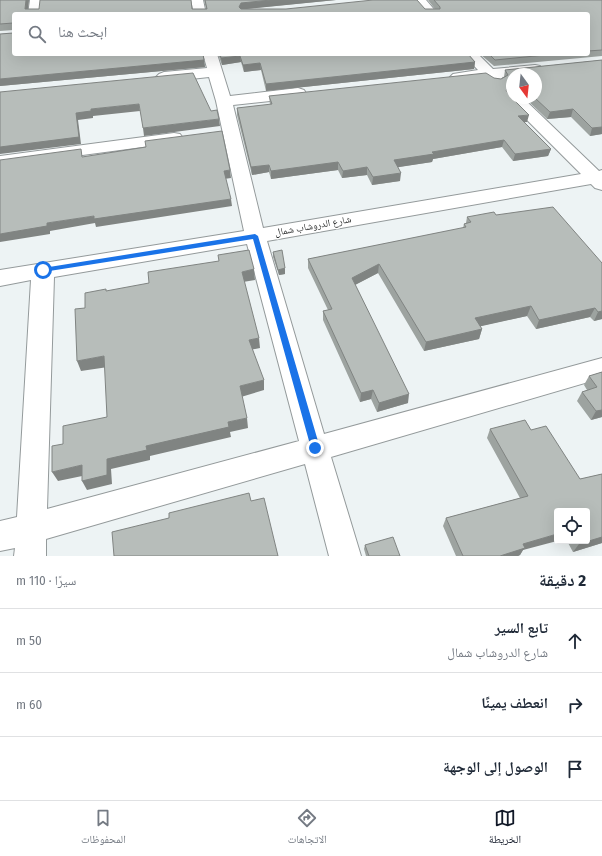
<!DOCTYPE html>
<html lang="ar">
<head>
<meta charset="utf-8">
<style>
  body { margin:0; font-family:"Fira Sans Condensed","Noto Naskh Arabic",sans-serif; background:#f2f2f3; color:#1f2937; direction:rtl }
  .controls { position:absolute; right:12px; bottom:12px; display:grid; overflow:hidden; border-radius:4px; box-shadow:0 4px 16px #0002 }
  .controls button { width:36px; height:36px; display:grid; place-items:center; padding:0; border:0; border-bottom:1px solid #e0e1e3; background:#fff; color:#1f2937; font:20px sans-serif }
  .compass { position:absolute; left:506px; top:68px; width:36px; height:36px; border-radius:50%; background:#fff; box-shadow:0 4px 16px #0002; rotate:165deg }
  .stop { position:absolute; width:12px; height:12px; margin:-9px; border:3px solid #1a73e8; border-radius:50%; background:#fff }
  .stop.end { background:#1a73e8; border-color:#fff; box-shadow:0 1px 4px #0008 }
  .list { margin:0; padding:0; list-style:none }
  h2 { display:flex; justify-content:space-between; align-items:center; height:52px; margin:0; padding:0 16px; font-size:17px }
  h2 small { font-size:13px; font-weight:400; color:#747a83 }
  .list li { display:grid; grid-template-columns:26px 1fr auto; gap:12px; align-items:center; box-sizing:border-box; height:64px; padding:0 16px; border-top:1px solid #e0e1e3 }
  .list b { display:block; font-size:15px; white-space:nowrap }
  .list p { margin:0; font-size:13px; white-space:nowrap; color:#747a83 }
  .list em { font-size:13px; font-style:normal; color:#747a83 }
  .icon { flex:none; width:22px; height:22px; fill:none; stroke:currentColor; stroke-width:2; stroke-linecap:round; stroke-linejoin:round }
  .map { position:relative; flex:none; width:602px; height:556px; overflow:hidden; direction:ltr }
  .search { position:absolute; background:#fff; box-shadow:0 4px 16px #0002; left:12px; right:12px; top:12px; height:44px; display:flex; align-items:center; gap:10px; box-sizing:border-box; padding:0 14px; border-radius:4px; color:#747a83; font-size:15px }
  .sheet { height:244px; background:#fff }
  nav { display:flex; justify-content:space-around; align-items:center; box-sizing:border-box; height:56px; border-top:1px solid #e0e1e3; background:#fff; font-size:11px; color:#747a83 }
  nav a { display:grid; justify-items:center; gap:2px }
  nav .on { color:#111827 }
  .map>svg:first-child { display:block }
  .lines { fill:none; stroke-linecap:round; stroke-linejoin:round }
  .minor-casing { stroke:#949a9b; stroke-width:2 }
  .minor { fill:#fff; fill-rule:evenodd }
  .wall { fill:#9da3a0 }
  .shaded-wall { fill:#808482 }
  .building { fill:#b7bdba; stroke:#808482 }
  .route { fill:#1a73e8 }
  .labels { text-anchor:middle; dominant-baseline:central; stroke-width:3; stroke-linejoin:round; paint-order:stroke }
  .street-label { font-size:10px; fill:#2b2d2d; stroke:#fff }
</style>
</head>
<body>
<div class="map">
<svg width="602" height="556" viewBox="0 0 602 556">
  <rect width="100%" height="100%" fill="#edf3f4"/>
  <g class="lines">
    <defs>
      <path id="minor" d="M 30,0 L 42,0 L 40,14 L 28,14 Z
        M 191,0 L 203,0 L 206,14 L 194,14 Z
        M 413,0 L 426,0 L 438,14 L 425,14 Z
        M 203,54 L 217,54 L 230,96 L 298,88 L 304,90 L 306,93 L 304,96 L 298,98 L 233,105 L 263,228 L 581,174 L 508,101 L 506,98 L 508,95 L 512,94 L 512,98 L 523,98 L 599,171 L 602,170 L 602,190 L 595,188 L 591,184 L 267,241 L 324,434 L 602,358 L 602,378 L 331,457 L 361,556 L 329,556 L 305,464 L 46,539 L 46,556 L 14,556 L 15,548 L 0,551 L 0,521 L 17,517 L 31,280 L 0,286 L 0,270 L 244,231 L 216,101 L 209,77 L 164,82 L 159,80 L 156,77 L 159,74 L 164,72 L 207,68 ZM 247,244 L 299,441 L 47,509 L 54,277 Z
        M 463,54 L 478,54 L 493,69 L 535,65 L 540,66 L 542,69 L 540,72 L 512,74 L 512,76 L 502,77 L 505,81 L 502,84 C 494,86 492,84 486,79 L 458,82 L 453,80 L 450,77 L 453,74 L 478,70 Z
        M 174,133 L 180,134 L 183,138 L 180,142 L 0,166 L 0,156 Z"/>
    </defs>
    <!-- minor casing -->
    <use href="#minor" class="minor-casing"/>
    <!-- minor -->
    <use href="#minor" class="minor"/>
  </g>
  <!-- wall -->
  <path class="wall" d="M 0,0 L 29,0 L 28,9 L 206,9 L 204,0 L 336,0 L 243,9 L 435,9 L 428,0 L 602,0 L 602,56 L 494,66 L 480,54 L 588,54 L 588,14 L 14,14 L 204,60 L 205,67 L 0,86 L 0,34 L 13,33 L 13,30 L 0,31 Z
    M 218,54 L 468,54 L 475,62 L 474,69 L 266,91 L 261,70 L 244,72 L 241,62 L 222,65 Z
    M 602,60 L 602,134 L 590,136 L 571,117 L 547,119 L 525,98 L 536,98 L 512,74 L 512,93 L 508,93 L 527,122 L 524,122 L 551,149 L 548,156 L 513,161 L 502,147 L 433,159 L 432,162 L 398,167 L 400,181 L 372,185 L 367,175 L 342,178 L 338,170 L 271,179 L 269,172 L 252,175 L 237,115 L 237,108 L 270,105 L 269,96 L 494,78 L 501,79 L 504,77 L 505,70 Z
    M 496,215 L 602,263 L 602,319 L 594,321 L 590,317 L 536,329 L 527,316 L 480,326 L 482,329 L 479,339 L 424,351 L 378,273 L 355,285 L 408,403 L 377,412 L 371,399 L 360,402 L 323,320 L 323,311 L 328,310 L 308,268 L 308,259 L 463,228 L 464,224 L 466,223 L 467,217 Z
    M 273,252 L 285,274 L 279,275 L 273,257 Z
    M 602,372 L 602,417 L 591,420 L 577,401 L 582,392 L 587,390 L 584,385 L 589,376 Z
    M 490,429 L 531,430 L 580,479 L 602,474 L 602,543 L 573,552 L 567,541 L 587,541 L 587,511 L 523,550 L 520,555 L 518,556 L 456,556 L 443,526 L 446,518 L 520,498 L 487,438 Z
    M 365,545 L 400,556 L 366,556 L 364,549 Z"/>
  <!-- shaded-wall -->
  <path class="shaded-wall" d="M 26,0 L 29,0 L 27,14 L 25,9 Z
    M 271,0 L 336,0 L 247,9 L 242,10 L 240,14 L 239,7 L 241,3 Z
    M 240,56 L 241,62 L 222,65 L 221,58 Z
    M 204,60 L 205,67 L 0,86 L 0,79 Z
    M 475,62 L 474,69 L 266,91 L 266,84 Z
    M 260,63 L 261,70 L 244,72 L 243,65 Z
    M 512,86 L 512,93 L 508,94 L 506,90 L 509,87 Z
    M 139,104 L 140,111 L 93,116 L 93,118 L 78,120 L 81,144 L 0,154 L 0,147 L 76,113 L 91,109 Z
    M 573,109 L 571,117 L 547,119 L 550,112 Z
    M 529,115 L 527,122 L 516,123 L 518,116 Z
    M 219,119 L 220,126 L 144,136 L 143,128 Z
    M 602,127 L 602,134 L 590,136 L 592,128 Z
    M 504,140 L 502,147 L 433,159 L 432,162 L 393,168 L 394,160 L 432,152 Z
    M 551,149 L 548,156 L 513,161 L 515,154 Z
    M 338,162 L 338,170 L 271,179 L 271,171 Z
    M 269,165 L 269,172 L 252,175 L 251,167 Z
    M 367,167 L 367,175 L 342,178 L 343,171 Z
    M 230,170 L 231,178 L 224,179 L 224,171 Z
    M 401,173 L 400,181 L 372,185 L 373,177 Z
    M 231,199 L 232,206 L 96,227 L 95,223 L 50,231 L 50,234 L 0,242 L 0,234 L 47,223 L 94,216 Z
    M 379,264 L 378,273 L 351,287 L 352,278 Z
    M 285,268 L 285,274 L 279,275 L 278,270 Z
    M 254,269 L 255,280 L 243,282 L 242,272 Z
    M 531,306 L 527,316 L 473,328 L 475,318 Z
    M 595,308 L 590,317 L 536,329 L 539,320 Z
    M 602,311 L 602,319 L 594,321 L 598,312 Z
    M 482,329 L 479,339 L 424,351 L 426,342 Z
    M 259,338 L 260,348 L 250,350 L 249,340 Z
    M 104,356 L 108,367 L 81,371 L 77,361 Z
    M 264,380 L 264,390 L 241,397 L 240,386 Z
    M 373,390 L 371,399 L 360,402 L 361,393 Z
    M 409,394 L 408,403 L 377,412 L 379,403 Z
    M 602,410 L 602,417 L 591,420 L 596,411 Z
    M 247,418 L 248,428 L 230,432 L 231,437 L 150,456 L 150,460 L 111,469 L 112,484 L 87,490 L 82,481 L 107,459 L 146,446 L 228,422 Z
    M 82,465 L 87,475 L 58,481 L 52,472 Z
    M 557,534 L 557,541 L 523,550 L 520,555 L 518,556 L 500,556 L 523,544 Z
    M 602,537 L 602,543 L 573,552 L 579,544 Z"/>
  <!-- building -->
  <path class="building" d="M 0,0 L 26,0 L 25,9 L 39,9 L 40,0 L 191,0 L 192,9 L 207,9 L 205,0 L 271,0 L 241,3 L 239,7 L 241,9 L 286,9 L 373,0 L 417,0 L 425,9 L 440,9 L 440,7 L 434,0 L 602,0 L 602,50 L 588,51 L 588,14 L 14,14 L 14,54 L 203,54 L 204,60 L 0,79 L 0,34 L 13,33 L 13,23 L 0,24 Z
    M 220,54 L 468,54 L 475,62 L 266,84 L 260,63 L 243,65 L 240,56 L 221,58 Z
    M 489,54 L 555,54 L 495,60 Z
    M 602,60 L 602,127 L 592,128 L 573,109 L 550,112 L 535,98 L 536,98 L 536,74 L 512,74 L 512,86 L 509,87 L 506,90 L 509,95 L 529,115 L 518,116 L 551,149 L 515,154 L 504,140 L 432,152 L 434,154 L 394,160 L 401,173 L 373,177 L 367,167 L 343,171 L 338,162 L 271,171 L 269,165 L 251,167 L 237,108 L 272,104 L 269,96 L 486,73 L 494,78 L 501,79 L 508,75 L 505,70 Z
    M 193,73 L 211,111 L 217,110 L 219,119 L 143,128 L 139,104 L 91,109 L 91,111 L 76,113 L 79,137 L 0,147 L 0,92 Z
    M 222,131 L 230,170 L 224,171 L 231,199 L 94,219 L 94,216 L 47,223 L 47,226 L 0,234 L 0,160 L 81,149 L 82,157 L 146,147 L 145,141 Z
    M 553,207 L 602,263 L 602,311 L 598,312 L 595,308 L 539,320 L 531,306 L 475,318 L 482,329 L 426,342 L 379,264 L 352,278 L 409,394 L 379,403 L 373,390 L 361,393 L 323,311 L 332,309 L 308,259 L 466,227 L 464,224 L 471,222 L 467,217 L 494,212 L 496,215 Z
    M 249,250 L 254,269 L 242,272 L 259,338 L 249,340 L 264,380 L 240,386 L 247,418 L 228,422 L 229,427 L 146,446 L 147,450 L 107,459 L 107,475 L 82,481 L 82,465 L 52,472 L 52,446 L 63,444 L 63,426 L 107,417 L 104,356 L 77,361 L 75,309 L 85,308 L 85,293 L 106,289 L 106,291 L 149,283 L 148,272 L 219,261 L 218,255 Z
    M 282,250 L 285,268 L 278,270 L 273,252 Z
    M 602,372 L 602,410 L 596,411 L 582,392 L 597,387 L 589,376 Z
    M 525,420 L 531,430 L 546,426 L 580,479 L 602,474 L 602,537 L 579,544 L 577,541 L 587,541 L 587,511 L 557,511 L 557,534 L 523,544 L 525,548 L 500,556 L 463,556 L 446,518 L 528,496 L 490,429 Z
    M 249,493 L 251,501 L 264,498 L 278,556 L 114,556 L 112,532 L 169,518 L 169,513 Z
    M 393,537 L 400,556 L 369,556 L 365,545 Z"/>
  <!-- route -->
  <path class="route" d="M 255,234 L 258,236 L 320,448 L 315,451 L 311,448 L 253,239 L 43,272 L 40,270 L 43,268 Z"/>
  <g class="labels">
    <!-- street labels -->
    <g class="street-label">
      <text transform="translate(313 226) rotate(-10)">شارع الدروشاب شمال</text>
    </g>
  </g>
</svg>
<div class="controls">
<button><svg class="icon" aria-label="locate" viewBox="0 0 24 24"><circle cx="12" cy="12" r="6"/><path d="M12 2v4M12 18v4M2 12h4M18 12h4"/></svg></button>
</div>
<svg class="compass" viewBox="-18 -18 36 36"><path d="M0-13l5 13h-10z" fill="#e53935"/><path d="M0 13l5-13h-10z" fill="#747a83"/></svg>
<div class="stop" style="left:43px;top:270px"></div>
<div class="stop end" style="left:315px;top:448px"></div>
<div class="search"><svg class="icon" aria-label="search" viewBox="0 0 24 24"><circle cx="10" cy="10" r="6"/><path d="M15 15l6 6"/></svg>ابحث هنا</div>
</div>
<section class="sheet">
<h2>2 دقيقة<small>سيرًا · 110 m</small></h2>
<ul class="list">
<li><svg class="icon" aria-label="ahead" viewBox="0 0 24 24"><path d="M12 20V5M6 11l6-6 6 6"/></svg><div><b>تابع السير</b><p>شارع الدروشاب شمال</p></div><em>50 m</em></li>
<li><svg class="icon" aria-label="right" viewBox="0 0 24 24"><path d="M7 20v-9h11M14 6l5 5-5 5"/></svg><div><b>انعطف يمينًا</b></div><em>60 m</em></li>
<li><svg class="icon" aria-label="arrive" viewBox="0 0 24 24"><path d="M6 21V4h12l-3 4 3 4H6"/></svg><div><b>الوصول إلى الوجهة</b></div></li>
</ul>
</section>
<nav>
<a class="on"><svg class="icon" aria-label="map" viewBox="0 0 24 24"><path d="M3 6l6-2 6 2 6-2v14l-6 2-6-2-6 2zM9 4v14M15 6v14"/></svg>الخريطة</a>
<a><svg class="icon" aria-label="directions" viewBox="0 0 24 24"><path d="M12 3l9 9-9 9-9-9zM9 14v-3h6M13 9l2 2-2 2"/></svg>الاتجاهات</a>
<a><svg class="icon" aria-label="saved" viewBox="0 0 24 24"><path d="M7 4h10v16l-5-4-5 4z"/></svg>المحفوظات</a>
</nav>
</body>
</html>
